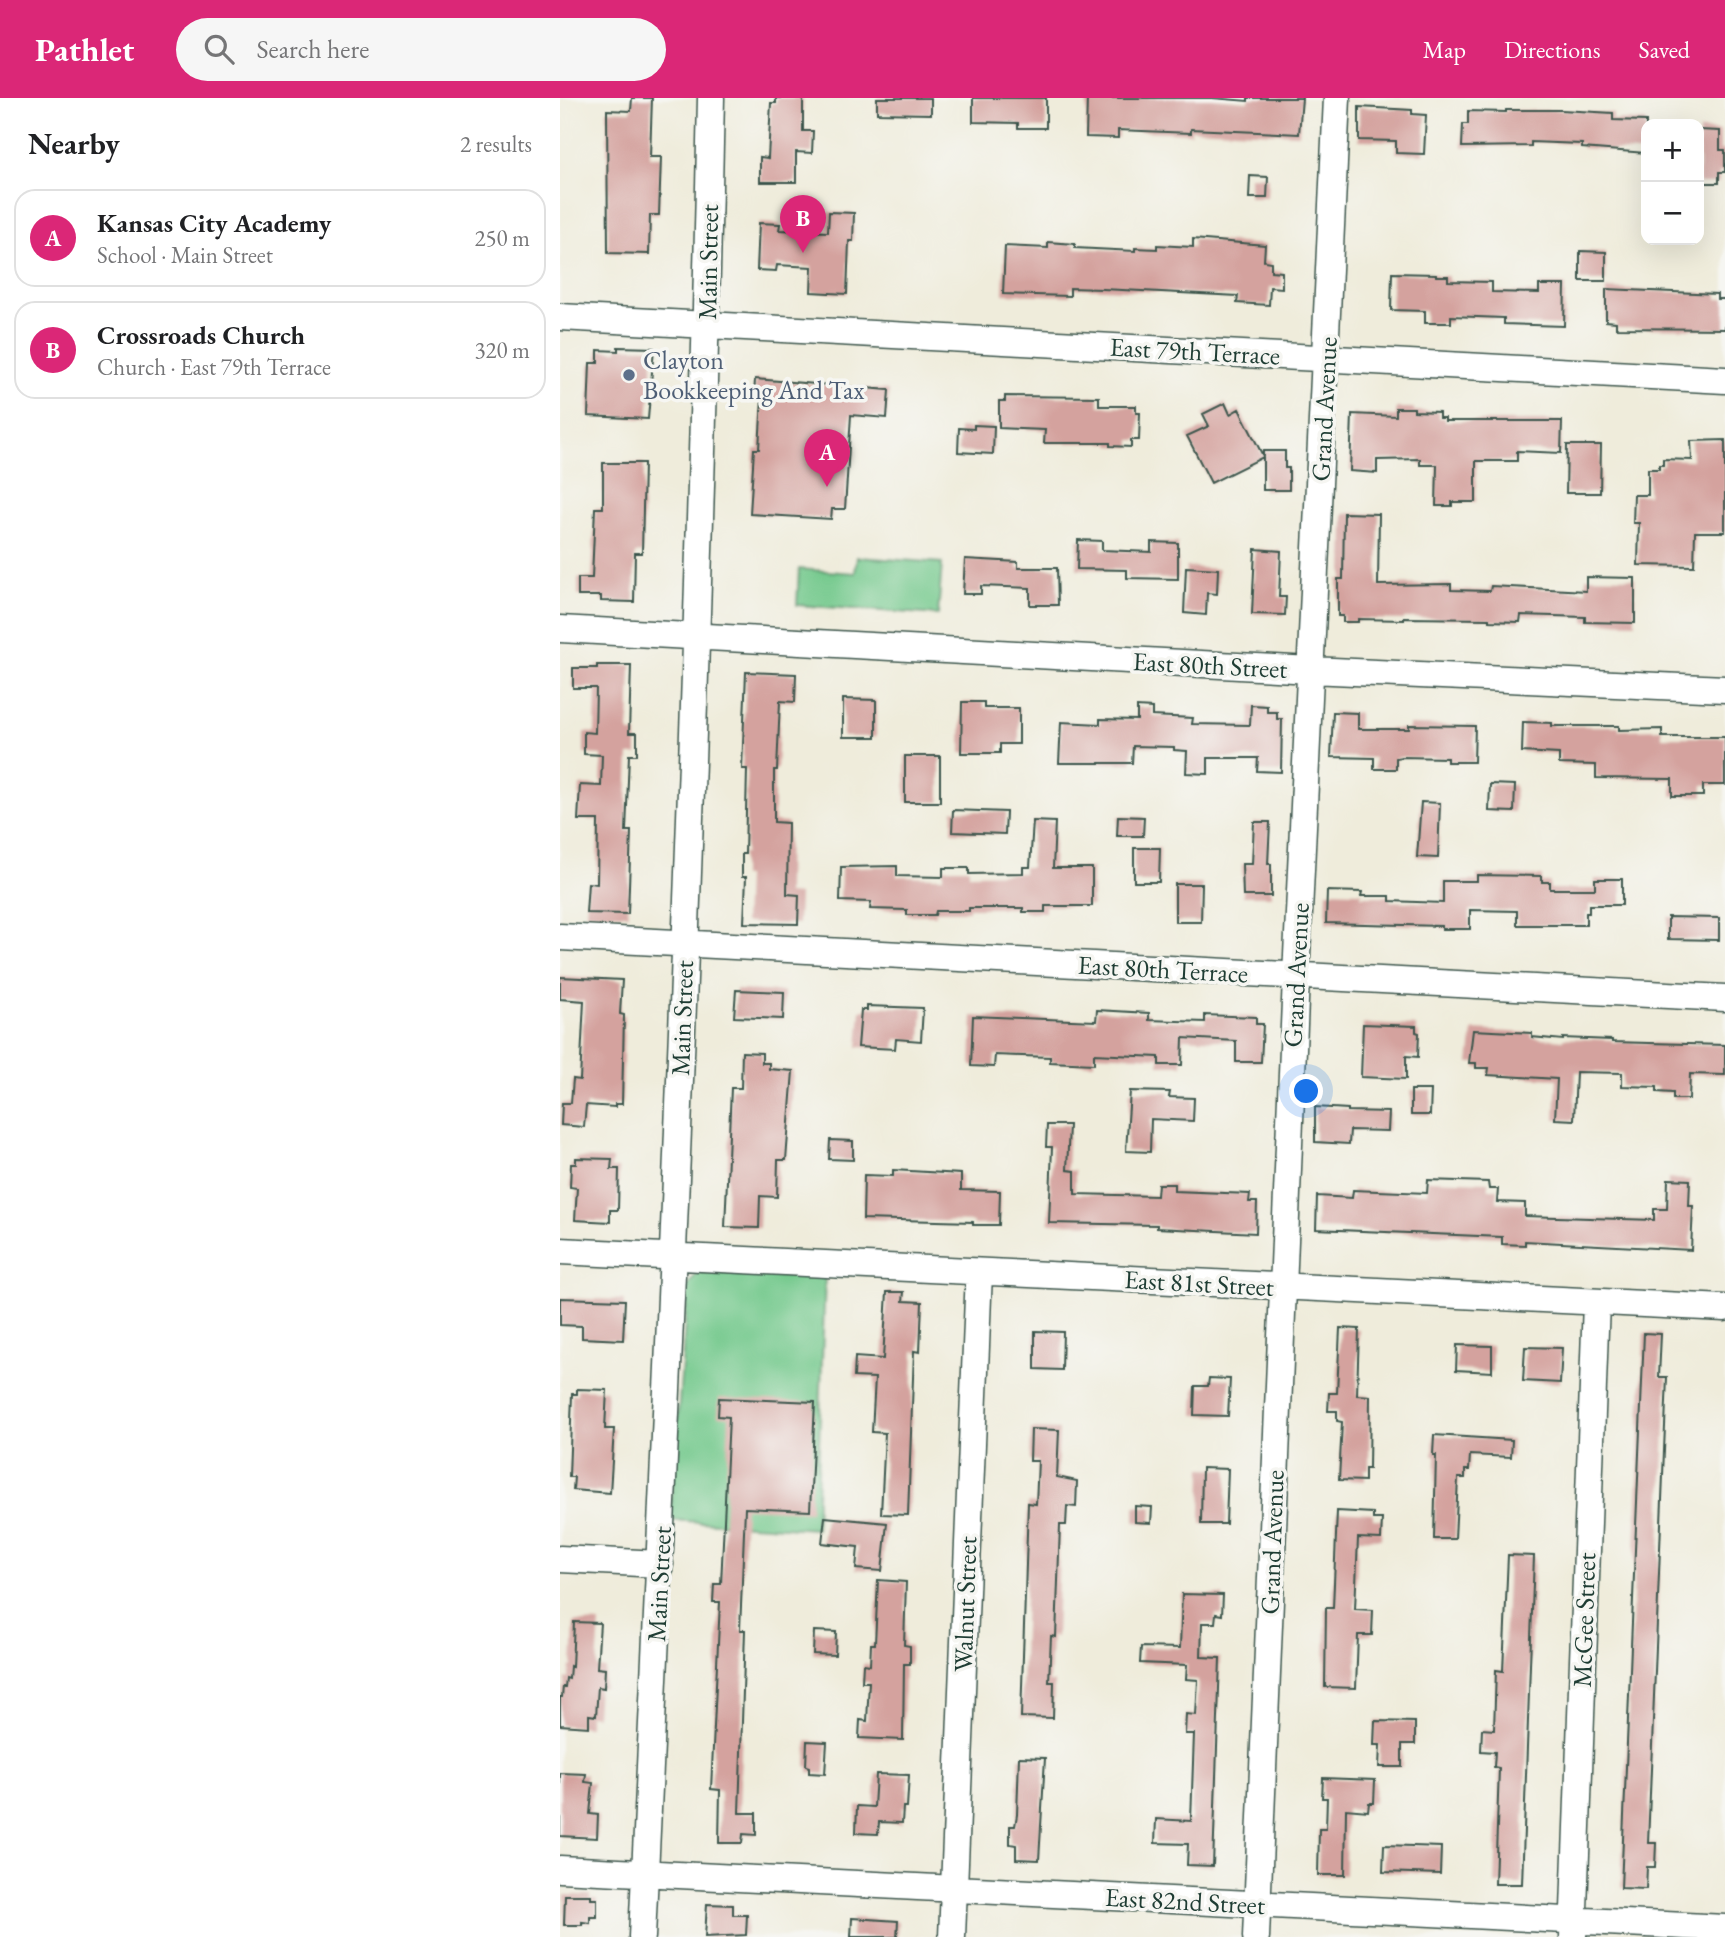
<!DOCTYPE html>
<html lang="en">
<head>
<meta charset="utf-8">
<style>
  body { margin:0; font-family:"EB Garamond",serif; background:#f6f6f6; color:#202124 }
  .controls { position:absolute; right:21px; top:21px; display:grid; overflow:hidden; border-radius:14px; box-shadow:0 7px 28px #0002 }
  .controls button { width:63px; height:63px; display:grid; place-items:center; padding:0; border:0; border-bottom:2px solid #e0e0e0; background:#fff; color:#202124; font:35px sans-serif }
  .you { position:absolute; left:747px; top:994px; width:24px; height:24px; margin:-18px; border:5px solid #fff; border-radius:50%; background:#1a73e8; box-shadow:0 0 0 10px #1a73e833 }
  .badge { display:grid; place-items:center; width:46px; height:46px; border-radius:50%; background:#db2777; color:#fff; font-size:23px; font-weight:700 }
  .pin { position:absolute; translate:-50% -58px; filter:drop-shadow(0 2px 4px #0008) }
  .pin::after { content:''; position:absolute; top:37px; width:24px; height:21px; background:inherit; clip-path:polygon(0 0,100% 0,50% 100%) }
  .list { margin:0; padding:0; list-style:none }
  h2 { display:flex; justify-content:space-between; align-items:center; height:91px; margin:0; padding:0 28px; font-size:30px }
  h2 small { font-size:23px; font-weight:400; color:#757577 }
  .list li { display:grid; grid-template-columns:46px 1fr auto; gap:21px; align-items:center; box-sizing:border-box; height:98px; margin:0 14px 14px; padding:0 14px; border:2px solid #e0e0e0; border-radius:21px }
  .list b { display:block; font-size:26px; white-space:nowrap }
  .list p { margin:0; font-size:23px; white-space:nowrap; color:#757577 }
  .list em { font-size:23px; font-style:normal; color:#757577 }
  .icon { flex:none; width:38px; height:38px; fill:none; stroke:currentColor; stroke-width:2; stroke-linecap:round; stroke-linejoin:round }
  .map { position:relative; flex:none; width:1165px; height:1839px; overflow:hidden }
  header { display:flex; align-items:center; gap:42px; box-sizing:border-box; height:98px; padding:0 35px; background:#db2777; color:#fff }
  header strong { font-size:33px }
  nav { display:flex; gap:38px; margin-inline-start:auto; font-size:24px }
  .search { width:490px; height:63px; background:#f6f6f6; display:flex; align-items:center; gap:18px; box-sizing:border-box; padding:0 24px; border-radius:38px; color:#757577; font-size:26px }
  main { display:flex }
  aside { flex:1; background:#fff }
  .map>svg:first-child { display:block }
  .green { fill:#74c98d; stroke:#4a8360; stroke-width:2 }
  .building { fill:#d4a29e }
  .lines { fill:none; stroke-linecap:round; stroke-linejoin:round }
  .minor-casing { stroke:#3e574d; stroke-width:29 }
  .minor { stroke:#fff; stroke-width:26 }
  .service-dot { fill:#5c6f8a; stroke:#f6f6f2; stroke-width:2.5 }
  .labels { text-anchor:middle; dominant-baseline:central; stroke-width:7; stroke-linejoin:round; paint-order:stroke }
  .street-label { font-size:26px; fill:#1f3d34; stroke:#f6f6f2 }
  .service-label { font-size:26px; fill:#4e5e75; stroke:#f6f6f2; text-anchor:start }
</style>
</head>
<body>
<header>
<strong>Pathlet</strong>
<div class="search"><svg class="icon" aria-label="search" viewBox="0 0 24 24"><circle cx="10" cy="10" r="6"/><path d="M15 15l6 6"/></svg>Search here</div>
<nav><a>Map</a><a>Directions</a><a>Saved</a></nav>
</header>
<main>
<aside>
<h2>Nearby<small>2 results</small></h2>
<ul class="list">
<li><span class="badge">A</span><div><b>Kansas City Academy</b><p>School · Main Street</p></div><em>250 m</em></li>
<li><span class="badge">B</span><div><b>Crossroads Church</b><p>Church · East 79th Terrace</p></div><em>320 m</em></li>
</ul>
</aside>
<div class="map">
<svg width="1165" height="1839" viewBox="0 0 1165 1839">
  <rect width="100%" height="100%" fill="#f6f6f2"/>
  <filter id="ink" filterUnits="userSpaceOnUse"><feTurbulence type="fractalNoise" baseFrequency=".0143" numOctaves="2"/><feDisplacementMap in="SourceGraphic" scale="14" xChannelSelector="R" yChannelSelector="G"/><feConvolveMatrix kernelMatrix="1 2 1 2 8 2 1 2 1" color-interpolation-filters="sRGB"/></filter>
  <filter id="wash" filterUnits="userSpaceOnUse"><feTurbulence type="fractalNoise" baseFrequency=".00686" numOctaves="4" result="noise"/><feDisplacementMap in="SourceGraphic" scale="28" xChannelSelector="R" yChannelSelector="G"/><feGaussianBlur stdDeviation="1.57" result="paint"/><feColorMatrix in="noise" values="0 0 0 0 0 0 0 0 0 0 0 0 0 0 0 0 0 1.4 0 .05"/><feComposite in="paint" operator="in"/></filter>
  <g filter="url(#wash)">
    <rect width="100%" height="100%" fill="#efecdb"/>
    <!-- green -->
    <path class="green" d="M 297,459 L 382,465 L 378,517 L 237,507 L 239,471 L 295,475 Z
      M 139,1173 L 265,1178 L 256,1431 L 110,1422 L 128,1187 Z"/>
    <g id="blocks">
      <!-- building -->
      <path class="building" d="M 72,0 L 92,0 L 90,59 L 101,59 L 99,117 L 90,117 L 89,156 L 48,155 L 47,12 L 71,13 Z
        M 216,0 L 243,0 L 243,33 L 253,33 L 252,55 L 236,54 L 236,84 L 200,84 L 200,59 L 208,60 L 211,5 L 216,5 Z
        M 317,0 L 371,0 L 371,16 L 317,15 Z
        M 413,0 L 486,0 L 486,30 L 458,30 L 458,25 L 413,24 Z
        M 527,0 L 652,0 L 688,3 L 688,0 L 742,0 L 739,36 L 631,31 L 631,35 L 558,32 L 558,40 L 526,39 Z
        M 799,9 L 852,12 L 852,16 L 866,17 L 864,56 L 836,55 L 836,43 L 799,42 Z
        M 946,12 L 1001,12 L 1053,15 L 1053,22 L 1086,23 L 1086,55 L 1022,50 L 1022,46 L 971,44 L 971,48 L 902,49 L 903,26 L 908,26 L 908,13 L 946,14 Z
        M 1139,32 L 1160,33 L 1160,52 L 1165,52 L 1165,74 L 1159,74 L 1159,85 L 1139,85 Z
        M 690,78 L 708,79 L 707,100 L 689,100 Z
        M 269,114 L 294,115 L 293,143 L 289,143 L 287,196 L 251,194 L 252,169 L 217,167 L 216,173 L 197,172 L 199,125 L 220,126 L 219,132 L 268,134 Z
        M 633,141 L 705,147 L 704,163 L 711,164 L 711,173 L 722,174 L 722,190 L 710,189 L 709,207 L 677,205 L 678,198 L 543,191 L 510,190 L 510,198 L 443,196 L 445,148 L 488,150 L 488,144 L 515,146 L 515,150 L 575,153 L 575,150 L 597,151 L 597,147 L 633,149 Z
        M 1020,153 L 1046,154 L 1046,183 L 1020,183 Z
        M 832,175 L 876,176 L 876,178 L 888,178 L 888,183 L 932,184 L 932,194 L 979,195 L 979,187 L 1005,187 L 1004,228 L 944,226 L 944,220 L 891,218 L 891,225 L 865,225 L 865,213 L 831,212 Z
        M 1046,191 L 1157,196 L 1157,201 L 1165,201 L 1165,231 L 1056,230 L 1056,224 L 1046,223 Z
        M 58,249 L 94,250 L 88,321 L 28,318 L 30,265 L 38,265 L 38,252 L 58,253 Z
        M 195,281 L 329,292 L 327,320 L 291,317 L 285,411 L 272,411 L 271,421 L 190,416 L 194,351 L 199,351 L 202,300 L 194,299 Z
        M 445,298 L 539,299 L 539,308 L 576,308 L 576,315 L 580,315 L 579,342 L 571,342 L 571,349 L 550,348 L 550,345 L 484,345 L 485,332 L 439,330 L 439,303 L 445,303 Z
        M 665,305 L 670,316 L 679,311 L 703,358 L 703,353 L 725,353 L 725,370 L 729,370 L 729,392 L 703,392 L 703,359 L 651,385 L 627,338 L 649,328 L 643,316 Z
        M 836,310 L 854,310 L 854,313 L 879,314 L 879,320 L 885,320 L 885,323 L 1002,323 L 1001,355 L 957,353 L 957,363 L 916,363 L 916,404 L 892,404 L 892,408 L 876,408 L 877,367 L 860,367 L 860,361 L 817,362 L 817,375 L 790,373 L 792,316 L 836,318 Z
        M 414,327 L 434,328 L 433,356 L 398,354 L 399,330 L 414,331 Z
        M 1165,342 L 1165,434 L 1135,434 L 1134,468 L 1078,467 L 1079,425 L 1073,425 L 1074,397 L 1088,397 L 1088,371 L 1099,371 L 1099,367 L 1103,367 L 1103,361 L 1132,362 L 1131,343 Z
        M 1007,347 L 1041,347 L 1040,395 L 1006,395 Z
        M 43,365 L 84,365 L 82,455 L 75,455 L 74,504 L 41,503 L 41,498 L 18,498 L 18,480 L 32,480 L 35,410 L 43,410 Z
        M 784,415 L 819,416 L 818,487 L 891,486 L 891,492 L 930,493 L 931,488 L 1026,493 L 1026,479 L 1075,480 L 1075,525 L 1025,524 L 1025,519 L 961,517 L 960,524 L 929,523 L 929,521 L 844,520 L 844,522 L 798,521 L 798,524 L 783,524 L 783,518 L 778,518 L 778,481 L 783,481 Z
        M 518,442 L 542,443 L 542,452 L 591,454 L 591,444 L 618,445 L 618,481 L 567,480 L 567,472 L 517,471 Z
        M 695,451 L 721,453 L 719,499 L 726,499 L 725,517 L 692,516 Z
        M 405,461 L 458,464 L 458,470 L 497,470 L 498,507 L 470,507 L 470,490 L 421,488 L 421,496 L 403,496 Z
        M 626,469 L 658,471 L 657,496 L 647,495 L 646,517 L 624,515 Z
        M 37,567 L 71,567 L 69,635 L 77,635 L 77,657 L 69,657 L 66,733 L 71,733 L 68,816 L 26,815 L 28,785 L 37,786 L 38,722 L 18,722 L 20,687 L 41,688 L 42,657 L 24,656 L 24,634 L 35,635 L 36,590 L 13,590 L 13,570 L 37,570 Z
        M 186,574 L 236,576 L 235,604 L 220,603 L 217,672 L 214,672 L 214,724 L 228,725 L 227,796 L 239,797 L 238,826 L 184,825 L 186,779 L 182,779 L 182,756 L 185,756 L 187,671 L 182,671 Z
        M 283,601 L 316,602 L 316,639 L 283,639 Z
        M 402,604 L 424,604 L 424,610 L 459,610 L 459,646 L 440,646 L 440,655 L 401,655 Z
        M 691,607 L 707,608 L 707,614 L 717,614 L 717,621 L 722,621 L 721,674 L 697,673 L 698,660 L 648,660 L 648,676 L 626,675 L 627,653 L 614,652 L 614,649 L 573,648 L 572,665 L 499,665 L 501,624 L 540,626 L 540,621 L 577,622 L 577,609 L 592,610 L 592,618 L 633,620 L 632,626 L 690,627 Z
        M 773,614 L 798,615 L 798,631 L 849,631 L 849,627 L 915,628 L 914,664 L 887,664 L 887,660 L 842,659 L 836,660 L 836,671 L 814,671 L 814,660 L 771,659 Z
        M 963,624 L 992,625 L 992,628 L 1059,628 L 1059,632 L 1102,631 L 1102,639 L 1165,639 L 1165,687 L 1143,687 L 1143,698 L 1112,698 L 1112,681 L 1036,680 L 1036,667 L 999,666 L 999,656 L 962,654 Z
        M 345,658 L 380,658 L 380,704 L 345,704 Z
        M 930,686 L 955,687 L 954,714 L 929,713 Z
        M 861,704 L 880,705 L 878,760 L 857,759 Z
        M 393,712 L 446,714 L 445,736 L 392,734 Z
        M 558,718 L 584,719 L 583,738 L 557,738 Z
        M 473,723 L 495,724 L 493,770 L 532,770 L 532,808 L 485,808 L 485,814 L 463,814 L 463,810 L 409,810 L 409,813 L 376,813 L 375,817 L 347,817 L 347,812 L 310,811 L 311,804 L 280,803 L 281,769 L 337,768 L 337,778 L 383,779 L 383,770 L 409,770 L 409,776 L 463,775 L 463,769 L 470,769 Z
        M 694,724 L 710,724 L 708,766 L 711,766 L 711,798 L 683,798 L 682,766 L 692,766 Z
        M 574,750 L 600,750 L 599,784 L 574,784 Z
        M 917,777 L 982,778 L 982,784 L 990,784 L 990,791 L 1035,791 L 1035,781 L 1062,781 L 1062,807 L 1029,807 L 1029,815 L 1026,815 L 1026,827 L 957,827 L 957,813 L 910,812 L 910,831 L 882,831 L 882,828 L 766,825 L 767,793 L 802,794 L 801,798 L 830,798 L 830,803 L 883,805 L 883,783 L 917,783 Z
        M 615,786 L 642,786 L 641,824 L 615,824 Z
        M 1108,819 L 1159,820 L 1159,842 L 1108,841 Z
        M 0,879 L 62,882 L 60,916 L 64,917 L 62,1006 L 55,1006 L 55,1009 L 26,1007 L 24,1029 L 1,1027 L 2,1005 L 11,1005 L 13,981 L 20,982 L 24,903 L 0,901 Z
        M 176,892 L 224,894 L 223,921 L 174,919 Z
        M 307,908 L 363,910 L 361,943 L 336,941 L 335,951 L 298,949 L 301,912 L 307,912 Z
        M 537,912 L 589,915 L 589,922 L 645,924 L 645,917 L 696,919 L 696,926 L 703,926 L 701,964 L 676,964 L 676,943 L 623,940 L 622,967 L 599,967 L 599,959 L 534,956 L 534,966 L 490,964 L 490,959 L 435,957 L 434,969 L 411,968 L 413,918 L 536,923 Z
        M 803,926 L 856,928 L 856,934 L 859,935 L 858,959 L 846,958 L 846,981 L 801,979 Z
        M 913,932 L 972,935 L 972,939 L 1003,942 L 1003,940 L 1052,942 L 1052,944 L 1165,947 L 1165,977 L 1130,976 L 1129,1001 L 1113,1001 L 1113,995 L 1097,994 L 1097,989 L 1062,988 L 1062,975 L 1016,974 L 1014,1022 L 995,1021 L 997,981 L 928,977 L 929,970 L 916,970 L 916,965 L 909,965 Z
        M 182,954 L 202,955 L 202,965 L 209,965 L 209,971 L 233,973 L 226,1062 L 218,1062 L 217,1099 L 200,1098 L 199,1130 L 165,1129 L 171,990 L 181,990 Z
        M 851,992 L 871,992 L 870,1017 L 851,1017 Z
        M 570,993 L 610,994 L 609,999 L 634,1000 L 633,1023 L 591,1021 L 590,1054 L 566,1053 Z
        M 755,1009 L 788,1011 L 788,1013 L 829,1014 L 828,1033 L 790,1032 L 789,1046 L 755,1044 Z
        M 487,1027 L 509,1027 L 507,1072 L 515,1073 L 515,1096 L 597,1098 L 598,1086 L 614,1086 L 614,1093 L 690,1096 L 689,1104 L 697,1104 L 696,1135 L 597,1130 L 597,1127 L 489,1125 L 492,1049 L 486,1049 Z
        M 270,1042 L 293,1043 L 293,1062 L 269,1061 Z
        M 16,1060 L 52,1061 L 51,1071 L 59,1071 L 58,1112 L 50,1112 L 50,1124 L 15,1122 L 17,1090 L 10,1089 L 11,1066 L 16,1066 Z
        M 333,1072 L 401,1076 L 401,1092 L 440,1093 L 439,1127 L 413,1127 L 413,1124 L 303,1121 L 304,1077 L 333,1078 Z
        M 1108,1081 L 1130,1082 L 1129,1108 L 1133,1108 L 1131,1152 L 965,1143 L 965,1147 L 942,1146 L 942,1139 L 756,1131 L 757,1098 L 792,1100 L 793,1092 L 867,1095 L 868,1082 L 928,1084 L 929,1091 L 938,1091 L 937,1104 L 965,1105 L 965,1118 L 1094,1122 L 1094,1111 L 1107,1111 Z
        M 327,1194 L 344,1194 L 343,1203 L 362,1204 L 360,1254 L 354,1253 L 348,1417 L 321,1416 L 325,1335 L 312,1334 L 315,1280 L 294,1279 L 295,1259 L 323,1261 Z
        M 0,1200 L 65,1202 L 63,1242 L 22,1240 L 22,1228 L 0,1227 Z
        M 780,1230 L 799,1231 L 797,1297 L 810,1298 L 809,1371 L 805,1371 L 805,1383 L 779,1382 L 782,1324 L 777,1323 L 777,1313 L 768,1313 L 769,1295 L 777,1295 Z
        M 475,1233 L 503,1234 L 502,1272 L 475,1271 Z
        M 1084,1235 L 1101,1236 L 1099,1279 L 1107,1279 L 1088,1745 L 1096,1745 L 1095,1769 L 1087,1769 L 1086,1791 L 1061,1790 Z
        M 897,1247 L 932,1248 L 932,1274 L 896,1272 Z
        M 965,1249 L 1002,1250 L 1000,1285 L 963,1283 Z
        M 649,1280 L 670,1281 L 668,1318 L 634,1317 L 635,1288 L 648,1288 Z
        M 17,1291 L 47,1292 L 45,1331 L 54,1331 L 50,1395 L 13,1392 L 14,1379 L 9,1379 L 12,1296 L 17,1296 Z
        M 159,1300 L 255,1304 L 250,1413 L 185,1410 L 180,1532 L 185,1532 L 179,1715 L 196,1715 L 196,1737 L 183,1736 L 182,1745 L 159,1745 L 160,1692 L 151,1691 L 160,1504 L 153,1504 L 154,1486 L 161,1486 L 169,1319 L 158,1318 Z
        M 471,1331 L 499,1332 L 497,1379 L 517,1383 L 516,1409 L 507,1408 L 506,1427 L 500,1427 L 496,1539 L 491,1538 L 489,1584 L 494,1584 L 493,1620 L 461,1619 L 468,1405 L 476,1406 L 478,1363 L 470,1363 Z
        M 874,1337 L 952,1342 L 951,1359 L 910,1357 L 909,1372 L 905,1372 L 905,1380 L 898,1380 L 895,1441 L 874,1441 L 876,1357 L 873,1357 Z
        M 642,1370 L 668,1371 L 666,1426 L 641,1426 Z
        M 575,1408 L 592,1409 L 591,1425 L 575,1424 Z
        M 777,1413 L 813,1415 L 813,1421 L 822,1421 L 821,1441 L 798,1440 L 795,1511 L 813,1512 L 812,1537 L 798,1537 L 796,1590 L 765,1589 L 766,1510 L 773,1510 Z
        M 265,1419 L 327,1425 L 322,1473 L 296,1471 L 298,1449 L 262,1445 Z
        M 948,1457 L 974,1458 L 962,1786 L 935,1786 L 939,1670 L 934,1669 L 935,1654 L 921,1653 L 922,1631 L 934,1632 L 936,1572 L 943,1573 Z
        M 318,1482 L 346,1484 L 344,1547 L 350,1548 L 350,1566 L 344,1566 L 343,1642 L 299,1640 L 300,1622 L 307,1623 L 309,1584 L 302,1584 L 303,1566 L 310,1567 L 311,1546 L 315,1546 Z
        M 622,1496 L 663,1497 L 662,1517 L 656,1516 L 655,1525 L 642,1525 L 641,1559 L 660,1560 L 653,1768 L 627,1767 L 628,1746 L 595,1745 L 596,1721 L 631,1723 L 634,1636 L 625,1636 L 626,1616 L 636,1617 L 638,1582 L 626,1581 L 627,1567 L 580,1565 L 581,1549 L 620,1550 Z
        M 14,1524 L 40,1525 L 37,1570 L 45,1571 L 44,1590 L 38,1589 L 36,1618 L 29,1617 L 29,1629 L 0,1627 L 0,1599 L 2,1599 L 3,1589 L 5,1589 L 6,1580 L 9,1581 L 10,1568 L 12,1569 Z
        M 254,1533 L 276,1534 L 275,1557 L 253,1556 Z
        M 815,1623 L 855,1624 L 855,1646 L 842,1646 L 842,1669 L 819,1669 L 820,1647 L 814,1647 Z
        M 247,1643 L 267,1644 L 265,1676 L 249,1675 L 249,1669 L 246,1668 Z
        M 459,1659 L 485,1660 L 479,1762 L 456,1761 L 456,1747 L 450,1746 L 450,1728 L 455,1728 L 457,1717 Z
        M 0,1675 L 26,1676 L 25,1684 L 33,1685 L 30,1716 L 38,1717 L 37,1740 L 0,1738 Z
        M 316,1676 L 349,1677 L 347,1709 L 343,1709 L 342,1725 L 319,1724 L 318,1736 L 296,1735 L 297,1708 L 314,1709 Z
        M 763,1680 L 815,1682 L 814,1705 L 809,1705 L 808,1713 L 786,1711 L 785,1777 L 758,1777 L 759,1731 L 766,1731 L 767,1700 L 762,1700 Z
        M 824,1747 L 881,1749 L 880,1776 L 823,1774 Z
        M 5,1797 L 31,1797 L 31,1801 L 37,1801 L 37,1819 L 30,1819 L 30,1825 L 22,1824 L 22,1827 L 4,1827 Z
        M 147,1806 L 173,1807 L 173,1817 L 187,1817 L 186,1837 L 145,1839 Z
        M 292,1820 L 338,1823 L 337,1839 L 291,1839 Z"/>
    </g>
  </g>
  <g filter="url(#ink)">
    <use href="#blocks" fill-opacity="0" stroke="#3e574d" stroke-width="2"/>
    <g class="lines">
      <defs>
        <path id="minor" d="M 0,219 L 1165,282
          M 0,531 L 751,572 L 1165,591
          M 0,839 L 1165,900
          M 0,1153 L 1165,1210
          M 0,1461 L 100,1466
          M 0,1771 L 1165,1830
          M 82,1839 C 111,1226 138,613 151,0
          M 392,1839 L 419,1174
          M 696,1839 L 736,879 L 777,0
          M 1013,1839 L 1036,1204"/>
      </defs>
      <!-- minor casing -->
      <use href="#minor" class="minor-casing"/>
      <!-- minor -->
      <use href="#minor" class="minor"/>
    </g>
  </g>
  <!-- markers -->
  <circle class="service-dot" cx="69" cy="277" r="7"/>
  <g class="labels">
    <!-- street labels -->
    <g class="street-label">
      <text transform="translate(148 164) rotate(-89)">Main Street</text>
      <text transform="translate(635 253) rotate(3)">East 79th Terrace</text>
      <text transform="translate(764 311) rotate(-87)">Grand Avenue</text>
      <text transform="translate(650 567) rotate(3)">East 80th Street</text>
      <text transform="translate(603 871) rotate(3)">East 80th Terrace</text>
      <text transform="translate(736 877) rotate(-87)">Grand Avenue</text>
      <text transform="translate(122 920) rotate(-88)">Main Street</text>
      <text transform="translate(639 1185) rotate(3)">East 81st Street</text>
      <text transform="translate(712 1444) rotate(-88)">Grand Avenue</text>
      <text transform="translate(99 1486) rotate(-87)">Main Street</text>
      <text transform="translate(405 1506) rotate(-88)">Walnut Street</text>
      <text transform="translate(1024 1522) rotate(-88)">McGee Street</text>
      <text transform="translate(625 1803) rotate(3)">East 82nd Street</text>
    </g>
    <!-- service labels -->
    <g class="service-label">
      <text x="83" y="262">Clayton<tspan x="83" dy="30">Bookkeeping And Tax</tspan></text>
    </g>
  </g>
</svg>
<div class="controls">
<button>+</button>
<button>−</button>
</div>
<div class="you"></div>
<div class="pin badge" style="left:267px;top:389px">A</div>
<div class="pin badge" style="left:243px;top:155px">B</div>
</div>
</main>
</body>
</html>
